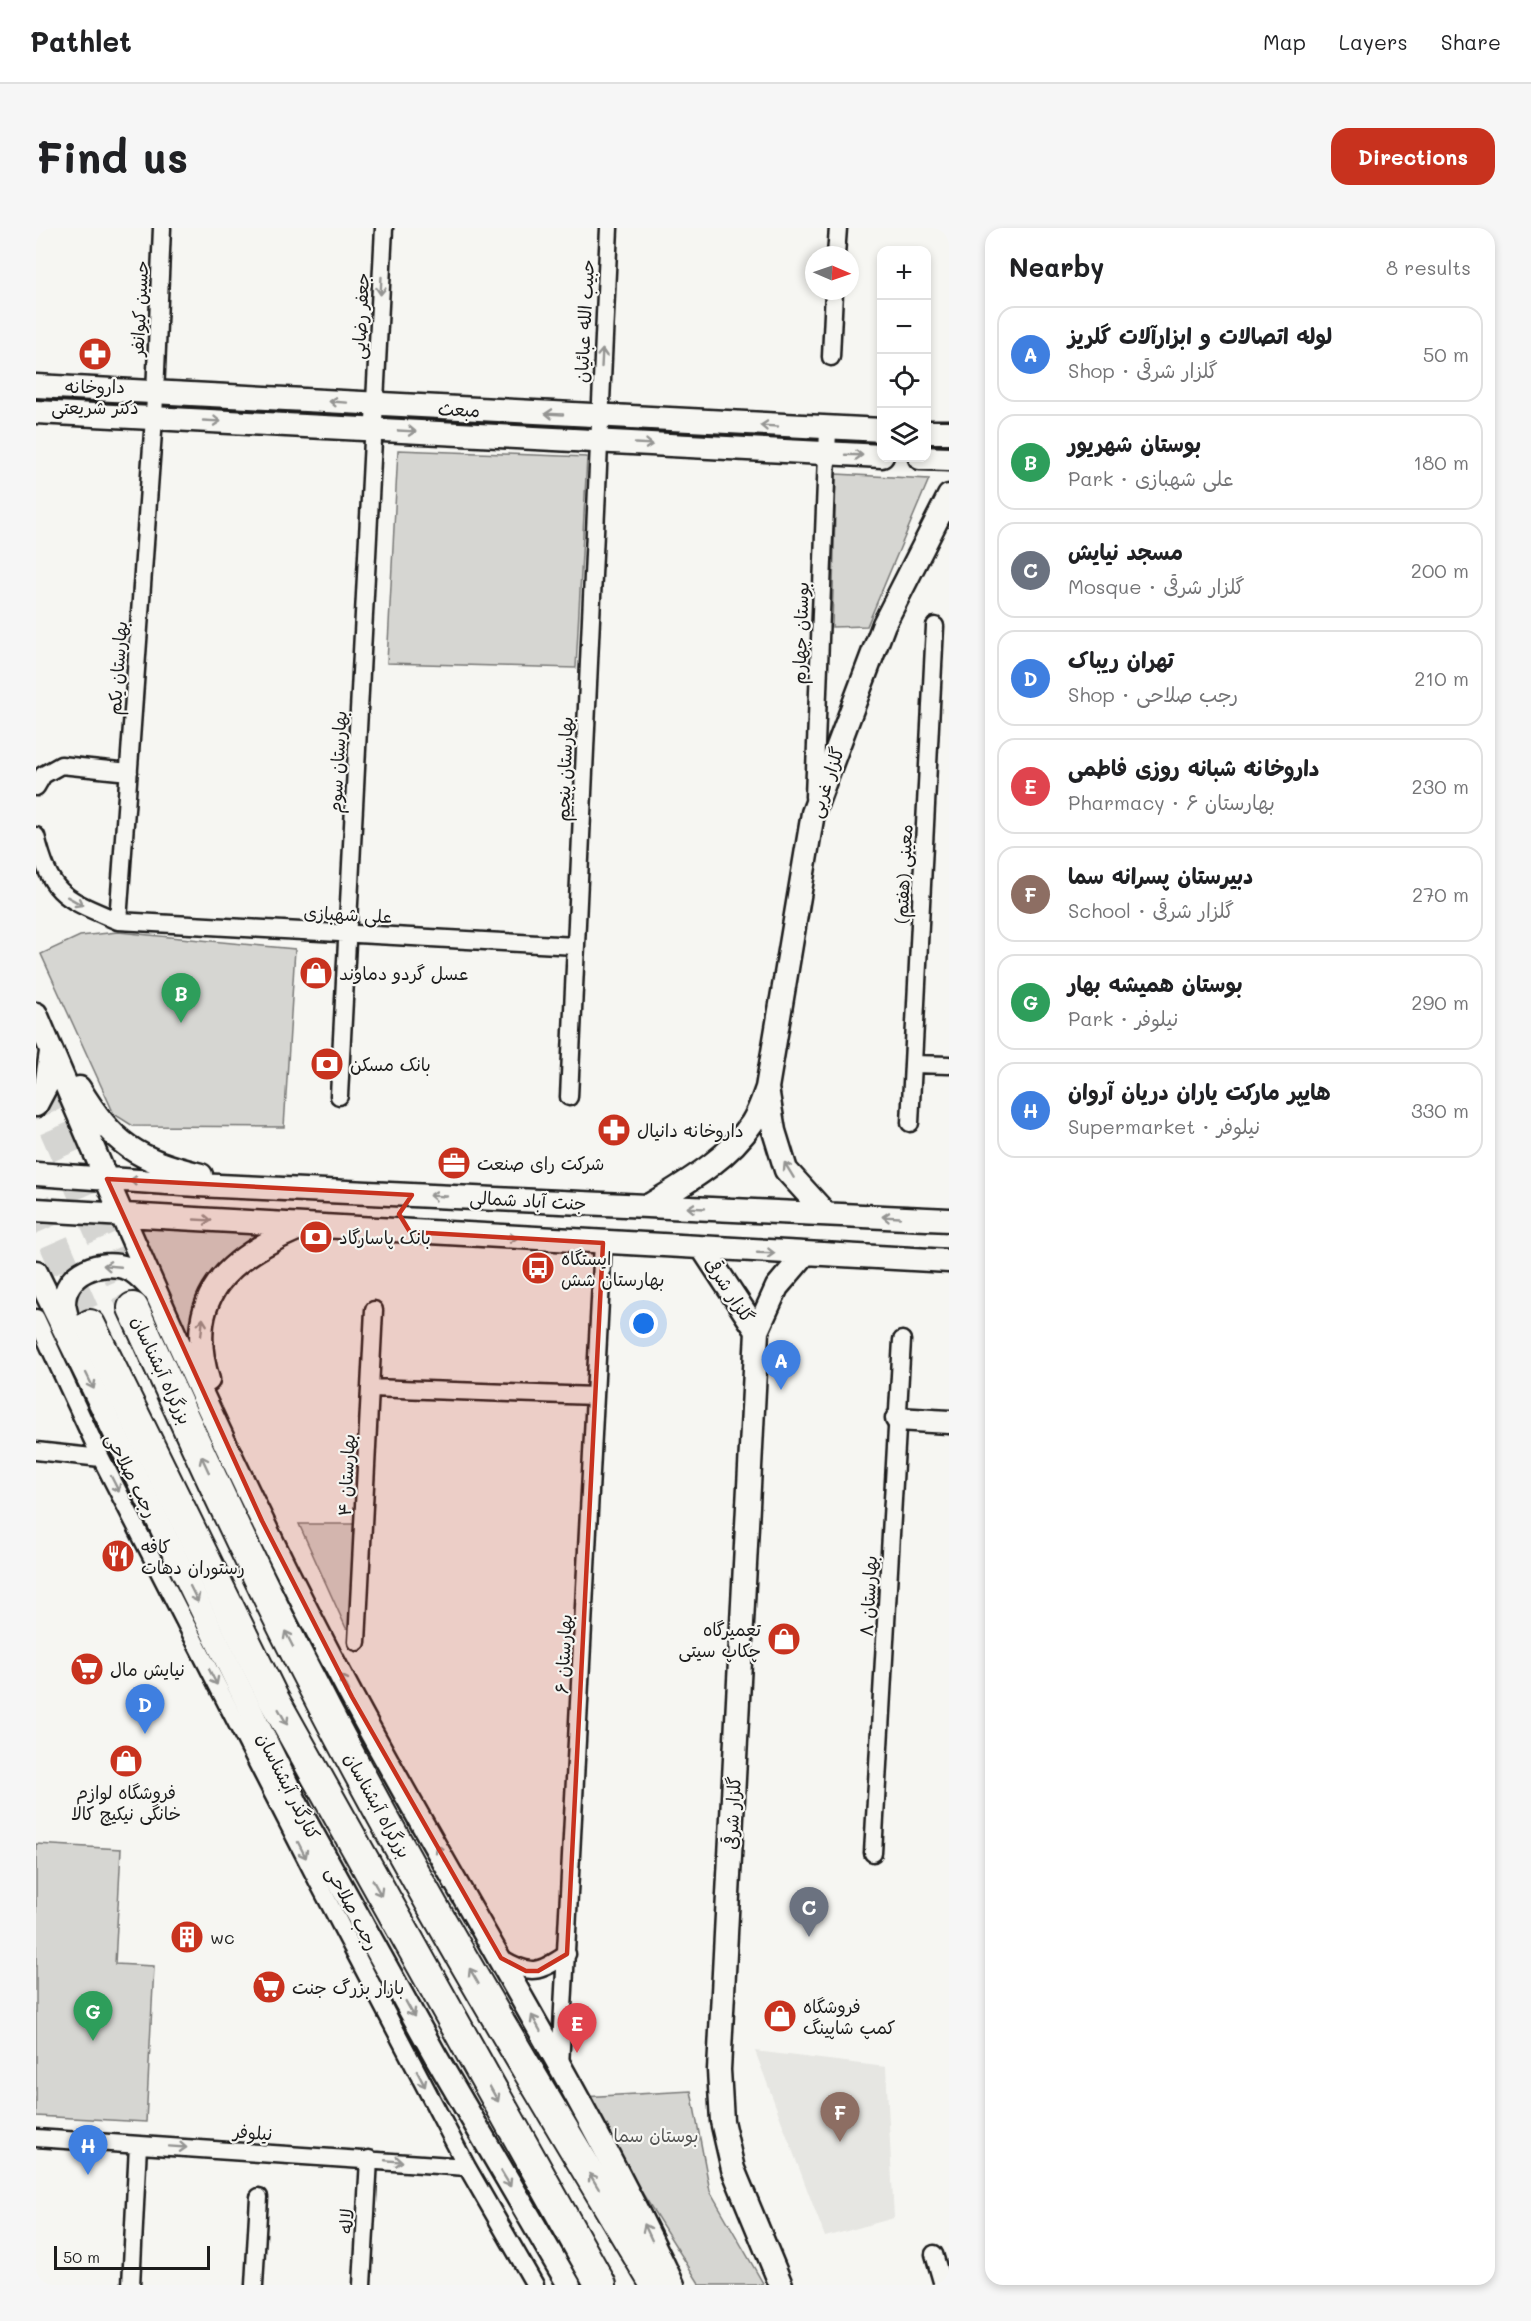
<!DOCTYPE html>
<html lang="en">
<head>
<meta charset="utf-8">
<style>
  body { margin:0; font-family:Mali,"Playpen Sans Arabic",sans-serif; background:#f6f6f6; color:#202124 }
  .controls { position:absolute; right:18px; top:18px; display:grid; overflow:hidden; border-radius:12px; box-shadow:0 3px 9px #0003 }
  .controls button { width:54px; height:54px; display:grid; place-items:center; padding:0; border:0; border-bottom:2px solid #e0e0e0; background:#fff; color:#202124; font:30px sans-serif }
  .compass { position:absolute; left:769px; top:18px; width:54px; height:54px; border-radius:50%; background:#fff; box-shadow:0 3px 9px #0003; rotate:92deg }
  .scale { position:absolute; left:18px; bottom:15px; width:156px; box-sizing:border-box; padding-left:6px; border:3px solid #1c1c1c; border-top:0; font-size:16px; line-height:21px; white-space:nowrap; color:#1c1c1c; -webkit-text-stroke:4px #f6f6f2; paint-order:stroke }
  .you { position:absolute; left:608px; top:1096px; width:21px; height:21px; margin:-15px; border:4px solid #fff; border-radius:50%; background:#1a73e8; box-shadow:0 0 0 9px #1a73e833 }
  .badge { display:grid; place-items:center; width:39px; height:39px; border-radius:50%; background:#c8321e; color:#fff; font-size:20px; font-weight:700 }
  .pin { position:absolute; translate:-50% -50px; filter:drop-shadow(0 2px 3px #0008) }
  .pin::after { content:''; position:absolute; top:32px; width:21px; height:18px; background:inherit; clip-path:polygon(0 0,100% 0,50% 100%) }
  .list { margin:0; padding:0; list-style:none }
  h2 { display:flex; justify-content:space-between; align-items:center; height:78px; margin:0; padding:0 24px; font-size:26px }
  h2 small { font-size:20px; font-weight:400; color:#757577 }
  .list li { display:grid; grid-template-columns:39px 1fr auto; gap:18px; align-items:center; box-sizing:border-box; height:96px; margin:0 12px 12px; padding:0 12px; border:2px solid #e0e0e0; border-radius:18px }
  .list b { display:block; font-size:22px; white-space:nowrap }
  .list p { margin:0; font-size:20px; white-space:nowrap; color:#757577 }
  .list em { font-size:20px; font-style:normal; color:#757577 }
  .icon { flex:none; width:33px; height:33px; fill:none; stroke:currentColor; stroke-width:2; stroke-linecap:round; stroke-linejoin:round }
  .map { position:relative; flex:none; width:913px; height:2057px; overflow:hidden; border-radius:18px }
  header { display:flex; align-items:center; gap:36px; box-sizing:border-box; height:84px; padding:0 30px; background:#fff; border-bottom:2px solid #e0e0e0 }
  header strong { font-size:28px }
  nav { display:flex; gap:33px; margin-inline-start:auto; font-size:21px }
  .intro { display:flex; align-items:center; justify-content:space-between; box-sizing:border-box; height:144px; padding:0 36px }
  h1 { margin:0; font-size:42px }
  .button { padding:15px 27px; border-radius:18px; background:#c8321e; color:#fff; font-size:21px; font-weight:700 }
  main { display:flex; gap:36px; padding:0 36px }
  aside { flex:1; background:#fff; border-radius:18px; box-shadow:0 3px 9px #0003 }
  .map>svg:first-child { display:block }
  .built { fill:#e6e6e2 }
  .green { fill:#d6d6d2; stroke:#797977; stroke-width:1.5 }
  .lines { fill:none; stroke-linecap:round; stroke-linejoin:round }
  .highway-tunnel { stroke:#d5d5d2; stroke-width:30; stroke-dasharray:30 15; stroke-linecap:butt }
  .street-casing { stroke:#1c1c1c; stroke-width:21 }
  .secondary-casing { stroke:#1c1c1c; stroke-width:27 }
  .highway-casing { stroke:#1c1c1c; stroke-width:34 }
  .street { stroke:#f6f6f2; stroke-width:16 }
  .secondary { stroke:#f6f6f2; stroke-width:22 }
  .highway { stroke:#f6f6f2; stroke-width:30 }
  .oneway { stroke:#949492 }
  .marked { fill:#c8321e; fill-opacity:0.2; stroke:#c8321e; stroke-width:4.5; stroke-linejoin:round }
  .labels { text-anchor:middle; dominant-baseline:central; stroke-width:4.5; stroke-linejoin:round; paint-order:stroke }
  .street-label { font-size:18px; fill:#1c1c1c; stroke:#f6f6f2 }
  .poi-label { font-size:18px; fill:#1c1c1c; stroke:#f6f6f2; text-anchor:start }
  .park-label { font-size:18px; fill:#545453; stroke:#f6f6f2 }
</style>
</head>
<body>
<header>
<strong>Pathlet</strong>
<nav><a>Map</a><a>Layers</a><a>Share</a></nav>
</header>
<div class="intro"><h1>Find us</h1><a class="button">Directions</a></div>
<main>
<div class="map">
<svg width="913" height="2057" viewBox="0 0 913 2057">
  <rect width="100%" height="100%" fill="#f6f6f2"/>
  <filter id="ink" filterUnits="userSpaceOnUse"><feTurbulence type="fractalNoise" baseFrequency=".0167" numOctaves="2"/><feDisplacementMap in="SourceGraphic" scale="12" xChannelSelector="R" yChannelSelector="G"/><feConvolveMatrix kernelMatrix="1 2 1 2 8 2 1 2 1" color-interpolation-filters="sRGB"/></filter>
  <g filter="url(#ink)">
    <!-- built -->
    <path class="built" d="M 719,1823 L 850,1839 L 858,1990 L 789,2009 Z"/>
    <!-- green -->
    <path class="green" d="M 362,222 L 551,229 L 540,440 L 351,435 Z
      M 800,246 L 893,251 L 831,398 L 796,399 Z
      M 82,704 L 259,721 L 248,899 L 97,898 L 78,886 L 5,726 L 44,708 Z
      M 109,1000 L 221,1006 L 184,1041 L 160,1125 L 103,1004 Z
      M 263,1296 L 321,1296 L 318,1401 L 310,1400 Z
      M 0,1616 L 85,1621 L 79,1736 L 118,1738 L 110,1894 L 0,1888 Z
      M 655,1863 L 674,1963 L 728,2057 L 664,2057 L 546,1869 Z"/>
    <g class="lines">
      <!-- highway-tunnel -->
      <path class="highway-tunnel" d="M 0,859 L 97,1080
        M 0,973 L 54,1097"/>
      <defs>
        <path id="street" d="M 800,27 L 802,0
          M 795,129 L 798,63
          M 0,559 L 7,547 L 25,537 L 93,544
          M 778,569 L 792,201
          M 0,608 C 15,668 28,670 82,693 L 540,718
          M 82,693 L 118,190 L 126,0
          M 877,836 L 913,837
          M 303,868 L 348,0
          M 533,869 L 573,0
          M 874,895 L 899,398
          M 0,1090 L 65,1230 L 282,1654 L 431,1939 L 499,2057
          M 335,1160 L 559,1168
          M 0,1223 L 65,1230
          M 321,1414 L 338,1082
          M 837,1625 L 866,1112
          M 465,1730 C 495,1748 502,1745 531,1726
          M 524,1838 L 567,1015
          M 0,1910 L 431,1939
          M 898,2026 L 907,2057
          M 95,2057 L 102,1917
          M 218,2057 L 223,1969
          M 326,2057 L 333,1931"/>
        <path id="secondary" d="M 0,158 L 846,202
          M 0,184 L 846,228
          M 890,204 L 913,204
          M 884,230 L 913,231
          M 0,786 C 97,1016 197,1247 315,1467 C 421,1665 542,1854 637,2057
          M 43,860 C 78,917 100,931 165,947
          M 731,860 L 738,903 L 750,942 L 790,986
          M 0,877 L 10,858 L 15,824
          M 0,946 L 161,957 L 913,992
          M 614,977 C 651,954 692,931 716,895 C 723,884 727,871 731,860 L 777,585 L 848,396 L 913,268
          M 0,982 L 913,1033
          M 667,1021 L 721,1103
          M 0,1044 L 266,1587 L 399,1827 L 533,2057
          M 33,1099 C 32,1092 29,1083 28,1076 C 28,1044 65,1031 91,1040 C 101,1044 109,1054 116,1061
          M 172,1152 C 147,1069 192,1030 263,1000
          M 861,1191 L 913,1194
          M 745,2057 L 697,1941 L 686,1893 L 683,1842 L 721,1103 L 741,1059 L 769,1026"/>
        <path id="highway" d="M 97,1080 C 154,1204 211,1330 274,1452 C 380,1659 501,1858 620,2057
          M 54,1097 L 237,1470 L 565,2057"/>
      </defs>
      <!-- street casing -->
      <use href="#street" class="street-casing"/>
      <!-- secondary casing -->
      <use href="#secondary" class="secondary-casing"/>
      <!-- highway casing -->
      <use href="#highway" class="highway-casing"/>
      <!-- street -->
      <use href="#street" class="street"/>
      <!-- secondary -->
      <use href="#secondary" class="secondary"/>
      <!-- highway -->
      <use href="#highway" class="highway"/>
    </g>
    <!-- one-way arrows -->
    <defs><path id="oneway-shaft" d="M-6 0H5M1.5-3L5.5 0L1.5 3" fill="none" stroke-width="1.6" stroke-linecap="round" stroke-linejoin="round" transform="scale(1.5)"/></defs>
    <g class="oneway">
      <use href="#oneway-shaft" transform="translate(345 58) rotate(93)"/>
      <use href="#oneway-shaft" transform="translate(566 130) rotate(-87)"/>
      <use href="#oneway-shaft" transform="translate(302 174) rotate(-176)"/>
      <use href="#oneway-shaft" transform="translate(518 186) rotate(-177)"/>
      <use href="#oneway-shaft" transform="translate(176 193) rotate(3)"/>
      <use href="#oneway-shaft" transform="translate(733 198) rotate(-177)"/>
      <use href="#oneway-shaft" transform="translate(371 203) rotate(3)"/>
      <use href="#oneway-shaft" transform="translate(608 216) rotate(3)"/>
      <use href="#oneway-shaft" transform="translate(818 227) rotate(2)"/>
      <use href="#oneway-shaft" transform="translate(39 673) rotate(29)"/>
      <use href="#oneway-shaft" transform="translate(753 942) rotate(-121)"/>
      <use href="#oneway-shaft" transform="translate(102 953) rotate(-176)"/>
      <use href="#oneway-shaft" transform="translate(402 968) rotate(-177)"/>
      <use href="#oneway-shaft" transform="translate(660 980) rotate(-177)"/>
      <use href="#oneway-shaft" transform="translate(855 989) rotate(-177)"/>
      <use href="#oneway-shaft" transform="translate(167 992) rotate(3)"/>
      <use href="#oneway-shaft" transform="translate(472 1010) rotate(3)"/>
      <use href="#oneway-shaft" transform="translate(730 1025) rotate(2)"/>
      <use href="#oneway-shaft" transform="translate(76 1038) rotate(-175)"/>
      <use href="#oneway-shaft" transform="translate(166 1099) rotate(-84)"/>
      <use href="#oneway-shaft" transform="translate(54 1153) rotate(64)"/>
      <use href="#oneway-shaft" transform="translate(169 1236) rotate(-115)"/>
      <use href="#oneway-shaft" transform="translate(79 1256) rotate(63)"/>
      <use href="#oneway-shaft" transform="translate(158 1366) rotate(64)"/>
      <use href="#oneway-shaft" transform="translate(253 1411) rotate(-117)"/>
      <use href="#oneway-shaft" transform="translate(177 1449) rotate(63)"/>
      <use href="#oneway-shaft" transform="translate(309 1455) rotate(-117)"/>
      <use href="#oneway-shaft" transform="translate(247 1489) rotate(61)"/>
      <use href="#oneway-shaft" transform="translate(266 1622) rotate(63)"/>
      <use href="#oneway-shaft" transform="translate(405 1625) rotate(-120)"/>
      <use href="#oneway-shaft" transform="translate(341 1660) rotate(61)"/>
      <use href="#oneway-shaft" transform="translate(438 1748) rotate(-120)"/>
      <use href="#oneway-shaft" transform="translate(374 1781) rotate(61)"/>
      <use href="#oneway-shaft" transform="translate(500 1795) rotate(-119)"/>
      <use href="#oneway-shaft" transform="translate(385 1851) rotate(62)"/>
      <use href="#oneway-shaft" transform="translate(458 1866) rotate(61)"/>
      <use href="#oneway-shaft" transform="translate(142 1919) rotate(4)"/>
      <use href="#oneway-shaft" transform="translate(358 1933) rotate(5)"/>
      <use href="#oneway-shaft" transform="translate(470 1951) rotate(59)"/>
      <use href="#oneway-shaft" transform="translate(558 1953) rotate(-121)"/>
      <use href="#oneway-shaft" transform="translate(612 2004) rotate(-115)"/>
    </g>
  </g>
  <!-- marked area -->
  <path class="marked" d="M 71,951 L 376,967 L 363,986 L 374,1004 L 567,1015 L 531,1726 L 502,1743 L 490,1743 L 465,1730 L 316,1469 L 226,1293 Z"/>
  <!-- icons -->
  <defs>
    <symbol id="pharmacy-disc" viewBox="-11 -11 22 22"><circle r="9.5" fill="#c8321e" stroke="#f6f6f2"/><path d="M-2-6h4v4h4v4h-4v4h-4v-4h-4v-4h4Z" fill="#fff"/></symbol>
    <symbol id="shop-disc" viewBox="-11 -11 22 22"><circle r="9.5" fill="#c8321e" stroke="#f6f6f2"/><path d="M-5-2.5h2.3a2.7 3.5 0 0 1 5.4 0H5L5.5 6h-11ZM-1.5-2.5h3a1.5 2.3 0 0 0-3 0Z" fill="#fff"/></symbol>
    <symbol id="bank-disc" viewBox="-11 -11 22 22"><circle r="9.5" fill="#c8321e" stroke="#f6f6f2"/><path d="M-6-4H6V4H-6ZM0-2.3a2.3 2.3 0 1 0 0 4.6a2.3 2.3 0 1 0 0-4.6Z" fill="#fff"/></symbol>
    <symbol id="office-disc" viewBox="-11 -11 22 22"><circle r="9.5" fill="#c8321e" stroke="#f6f6f2"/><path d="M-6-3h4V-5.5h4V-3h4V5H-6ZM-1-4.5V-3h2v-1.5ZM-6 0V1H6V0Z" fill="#fff"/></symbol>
    <symbol id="bus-disc" viewBox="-11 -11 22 22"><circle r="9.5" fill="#c8321e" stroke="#f6f6f2"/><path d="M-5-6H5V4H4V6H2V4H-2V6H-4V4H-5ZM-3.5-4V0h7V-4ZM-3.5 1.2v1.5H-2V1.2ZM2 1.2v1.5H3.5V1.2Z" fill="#fff"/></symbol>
    <symbol id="restaurant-disc" viewBox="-11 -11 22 22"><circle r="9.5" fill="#c8321e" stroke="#f6f6f2"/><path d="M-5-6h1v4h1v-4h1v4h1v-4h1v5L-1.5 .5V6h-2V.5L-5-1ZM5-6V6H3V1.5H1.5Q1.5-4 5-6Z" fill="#fff"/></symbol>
    <symbol id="supermarket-disc" viewBox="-11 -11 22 22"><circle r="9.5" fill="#c8321e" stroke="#f6f6f2"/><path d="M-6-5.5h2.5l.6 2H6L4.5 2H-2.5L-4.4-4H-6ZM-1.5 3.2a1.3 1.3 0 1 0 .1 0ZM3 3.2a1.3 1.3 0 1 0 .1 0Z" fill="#fff"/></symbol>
    <symbol id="building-disc" viewBox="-11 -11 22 22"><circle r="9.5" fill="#c8321e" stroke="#f6f6f2"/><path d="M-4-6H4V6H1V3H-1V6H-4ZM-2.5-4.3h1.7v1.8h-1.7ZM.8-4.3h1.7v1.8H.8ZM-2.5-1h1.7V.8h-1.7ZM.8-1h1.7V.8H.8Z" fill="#fff"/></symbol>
  </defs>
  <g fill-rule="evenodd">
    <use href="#pharmacy-disc" x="40" y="107" width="38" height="38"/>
    <use href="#shop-disc" x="261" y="726" width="38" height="38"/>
    <use href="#bank-disc" x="272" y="817" width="38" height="38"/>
    <use href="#pharmacy-disc" x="559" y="883" width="38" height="38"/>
    <use href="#office-disc" x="399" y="916" width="38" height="38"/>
    <use href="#bank-disc" x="261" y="990" width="38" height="38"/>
    <use href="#bus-disc" x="483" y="1021" width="38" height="38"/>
    <use href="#restaurant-disc" x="63" y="1309" width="38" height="38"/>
    <use href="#shop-disc" x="729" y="1392" width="38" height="38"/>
    <use href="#supermarket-disc" x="32" y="1422" width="38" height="38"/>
    <use href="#shop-disc" x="71" y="1514" width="38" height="38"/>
    <use href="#building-disc" x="132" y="1690" width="38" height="38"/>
    <use href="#supermarket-disc" x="214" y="1740" width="38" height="38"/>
    <use href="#shop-disc" x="725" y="1769" width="38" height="38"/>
  </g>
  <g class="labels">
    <!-- street labels -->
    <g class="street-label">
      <text transform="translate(103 80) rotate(-87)">حسین کیوانفر</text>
      <text transform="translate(324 88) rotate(-87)">جعفر رضایی</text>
      <text transform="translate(548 93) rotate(-87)">حبیب الله عبائیان</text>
      <text transform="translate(423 181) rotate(3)">مبعث</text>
      <text transform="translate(764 405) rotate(-88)">بوستان چهارم</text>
      <text transform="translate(81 440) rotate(-86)">بهارستان یکم</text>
      <text transform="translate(301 534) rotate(-87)">بهارستان سوم</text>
      <text transform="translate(528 541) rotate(-88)">بهارستان پنجم</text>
      <text transform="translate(790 554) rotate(-71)">گلزار غربی</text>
      <text transform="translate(867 646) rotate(-87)">معینی (هفتم)</text>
      <text transform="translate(312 686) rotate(3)">علی شهبازی</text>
      <text transform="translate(492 972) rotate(3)">جنت آباد شمالی</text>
      <text transform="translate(694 1062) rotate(57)">گلزار شرقی</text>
      <text transform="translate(126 1142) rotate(65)">بزرگراه آبشناسان</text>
      <text transform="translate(96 1247) rotate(63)">رجب صلاحی</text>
      <text transform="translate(310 1247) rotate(-87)">بهارستان ۴</text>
      <text transform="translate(832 1368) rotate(-87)">بهارستان ۸</text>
      <text transform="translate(527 1426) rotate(-87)">بهارستان ۶</text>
      <text transform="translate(253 1558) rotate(63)">کنارگذر آبشناسان</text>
      <text transform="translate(342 1577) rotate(61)">بزرگراه آبشناسان</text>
      <text transform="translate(696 1585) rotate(-87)">گلزار شرقی</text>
      <text transform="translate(317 1680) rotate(62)">رجب صلاحی</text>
      <text transform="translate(217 1904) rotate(4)">نیلوفر</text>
      <text transform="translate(310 1993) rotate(-87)">لاله</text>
    </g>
    <!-- poi labels -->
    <g class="poi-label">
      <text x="59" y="158" text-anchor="middle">داروخانه<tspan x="59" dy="21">دکتر شریعتی</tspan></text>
      <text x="303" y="745">عسل گردو دماوند</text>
      <text x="314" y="836">بانک مسکن</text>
      <text x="601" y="902">داروخانه دانیال</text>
      <text x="441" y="935">شرکت رای صنعت</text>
      <text x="303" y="1009">بانک پاسارگاد</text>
      <text x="525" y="1030">ایستگاه<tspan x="525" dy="21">بهارستان شش</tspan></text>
      <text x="105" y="1318">کافه<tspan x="105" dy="21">رستوران دهات</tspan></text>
      <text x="725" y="1401" text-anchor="end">تعمیرگاه<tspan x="725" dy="21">چکاپ سیتی</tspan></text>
      <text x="74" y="1441">نیایش مال</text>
      <text x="90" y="1564" text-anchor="middle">فروشگاه لوازم<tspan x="90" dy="21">خانگی نیکیچ کالا</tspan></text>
      <text x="174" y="1709">wc</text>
      <text x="256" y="1759">بازار بزرگ جنت</text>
      <text x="767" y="1778">فروشگاه<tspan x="767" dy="21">کمپ شاپینگ</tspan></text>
    </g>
    <!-- park labels -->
    <g class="park-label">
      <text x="620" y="1907">بوستان سما</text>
    </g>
  </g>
</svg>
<div class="controls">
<button>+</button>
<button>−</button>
<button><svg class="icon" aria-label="locate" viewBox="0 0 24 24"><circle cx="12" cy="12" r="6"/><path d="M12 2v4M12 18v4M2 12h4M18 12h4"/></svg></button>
<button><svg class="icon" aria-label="layers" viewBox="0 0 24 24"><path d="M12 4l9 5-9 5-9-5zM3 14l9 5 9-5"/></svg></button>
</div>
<svg class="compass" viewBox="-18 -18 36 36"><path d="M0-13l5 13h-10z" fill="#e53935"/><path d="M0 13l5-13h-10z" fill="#757577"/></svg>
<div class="scale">50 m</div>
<div class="you"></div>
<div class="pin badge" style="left:745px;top:1162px;background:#3f7fe0">A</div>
<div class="pin badge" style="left:145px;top:795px;background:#2e9e5b">B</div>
<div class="pin badge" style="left:773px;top:1709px;background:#6b7280">C</div>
<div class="pin badge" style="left:109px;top:1506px;background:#3f7fe0">D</div>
<div class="pin badge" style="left:541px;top:1825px;background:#e0444e">E</div>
<div class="pin badge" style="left:804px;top:1914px;background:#8d6e63">F</div>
<div class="pin badge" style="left:57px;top:1813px;background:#2e9e5b">G</div>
<div class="pin badge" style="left:52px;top:1947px;background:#3f7fe0">H</div>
</div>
<aside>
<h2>Nearby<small>8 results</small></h2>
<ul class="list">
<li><span class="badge" style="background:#3f7fe0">A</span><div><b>لوله اتصالات و ابزارآلات گلریز</b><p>Shop · گلزار شرقی</p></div><em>50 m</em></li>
<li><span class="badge" style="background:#2e9e5b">B</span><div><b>بوستان شهریور</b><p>Park · علی شهبازی</p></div><em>180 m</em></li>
<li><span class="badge" style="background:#6b7280">C</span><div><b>مسجد نیایش</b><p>Mosque · گلزار شرقی</p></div><em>200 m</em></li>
<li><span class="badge" style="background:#3f7fe0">D</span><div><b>تهران ریباک</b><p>Shop · رجب صلاحی</p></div><em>210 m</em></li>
<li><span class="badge" style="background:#e0444e">E</span><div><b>داروخانه شبانه روزی فاطمی</b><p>Pharmacy · بهارستان ۶</p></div><em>230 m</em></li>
<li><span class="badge" style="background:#8d6e63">F</span><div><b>دبیرستان پسرانه سما</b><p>School · گلزار شرقی</p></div><em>270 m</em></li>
<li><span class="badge" style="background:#2e9e5b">G</span><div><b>بوستان همیشه بهار</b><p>Park · نیلوفر</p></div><em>290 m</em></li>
<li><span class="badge" style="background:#3f7fe0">H</span><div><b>هایپر مارکت یاران دریان آروان</b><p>Supermarket · نیلوفر</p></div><em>330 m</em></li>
</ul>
</aside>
</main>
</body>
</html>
